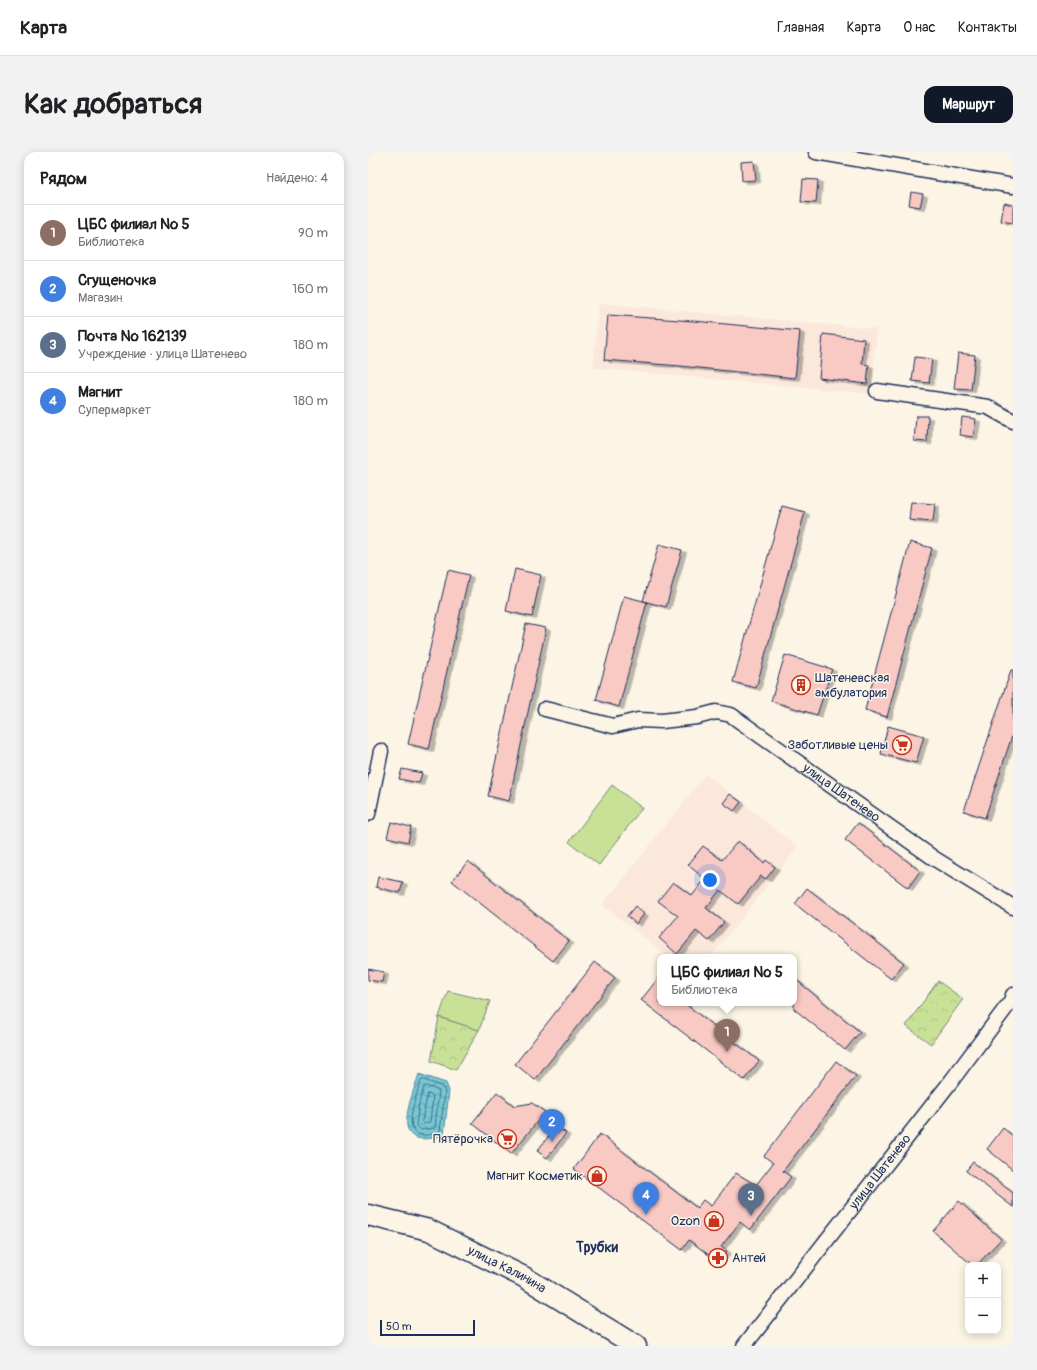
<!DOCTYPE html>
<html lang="ru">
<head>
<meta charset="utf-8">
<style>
  body { margin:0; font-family:Pangolin,sans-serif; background:#f2f2f2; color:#202124 }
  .controls { position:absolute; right:12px; bottom:12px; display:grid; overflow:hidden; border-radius:8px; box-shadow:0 2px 10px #0003 }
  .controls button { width:36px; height:36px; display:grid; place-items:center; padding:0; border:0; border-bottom:1px solid #e0e0e0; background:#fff; color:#202124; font:20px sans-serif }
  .scale { position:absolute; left:12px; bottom:10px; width:95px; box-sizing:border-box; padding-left:4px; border:2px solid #1b2f5e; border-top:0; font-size:11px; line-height:14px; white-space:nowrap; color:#1b2f5e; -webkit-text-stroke:3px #fcf5e5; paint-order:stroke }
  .you { position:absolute; left:342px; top:728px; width:14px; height:14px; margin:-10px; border:3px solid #fff; border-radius:50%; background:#1a73e8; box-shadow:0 0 0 6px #1a73e833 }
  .badge { display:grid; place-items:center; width:26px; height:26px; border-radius:50%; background:#111827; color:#fff; font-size:13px; font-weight:700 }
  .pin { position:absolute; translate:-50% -33px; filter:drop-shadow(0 1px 2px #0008) }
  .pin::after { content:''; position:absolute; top:21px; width:14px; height:12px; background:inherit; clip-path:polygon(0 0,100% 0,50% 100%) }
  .popup { position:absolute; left:289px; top:802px; width:140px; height:52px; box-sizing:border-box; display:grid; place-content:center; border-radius:8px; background:#fff; filter:drop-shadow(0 1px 3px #0005); font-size:13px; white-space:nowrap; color:#757577 }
  .popup b { font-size:15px; color:#202124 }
  .popup::after { content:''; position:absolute; left:50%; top:100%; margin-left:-8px; border:8px solid transparent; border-top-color:#fff }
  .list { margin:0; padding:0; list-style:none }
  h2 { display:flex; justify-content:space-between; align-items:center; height:52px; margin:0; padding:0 16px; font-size:17px }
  h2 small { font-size:13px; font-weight:400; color:#757577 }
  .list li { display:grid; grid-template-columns:26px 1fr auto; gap:12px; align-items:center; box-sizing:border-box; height:56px; padding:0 16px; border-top:1px solid #e0e0e0 }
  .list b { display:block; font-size:15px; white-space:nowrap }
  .list p { margin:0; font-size:13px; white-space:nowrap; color:#757577 }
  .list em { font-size:13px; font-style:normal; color:#757577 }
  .map { position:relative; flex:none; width:645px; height:1194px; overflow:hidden; border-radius:12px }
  header { display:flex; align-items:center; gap:24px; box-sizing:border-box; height:56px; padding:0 20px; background:#fff; border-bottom:1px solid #e0e0e0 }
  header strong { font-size:19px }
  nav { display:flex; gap:22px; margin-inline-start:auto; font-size:14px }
  .intro { display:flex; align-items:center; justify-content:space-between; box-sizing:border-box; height:96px; padding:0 24px }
  h1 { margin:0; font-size:28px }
  .button { padding:10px 18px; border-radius:12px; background:#111827; color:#fff; font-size:14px; font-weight:700 }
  main { display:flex; gap:24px; padding:0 24px }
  aside { flex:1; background:#fff; border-radius:12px; box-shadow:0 2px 10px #0003 }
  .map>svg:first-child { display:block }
  .built { fill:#fbe8db }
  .forest { fill:url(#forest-crowns); stroke:#72887a }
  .pitch { fill:#c9e197; stroke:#72887a }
  .water { fill:url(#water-waves); stroke:#538ba4 }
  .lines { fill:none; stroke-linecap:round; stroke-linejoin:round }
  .shore { stroke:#406c8d; stroke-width:1 }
  .building { fill:#f9c9c3; stroke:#1b2f5e; filter:url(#shadow) }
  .street-casing { stroke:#1b2f5e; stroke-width:17 }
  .secondary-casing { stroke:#1b2f5e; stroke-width:23 }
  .street { stroke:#fcf5e5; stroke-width:14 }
  .secondary { stroke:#fcf5e5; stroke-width:20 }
  .labels { text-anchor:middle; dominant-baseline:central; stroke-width:3; stroke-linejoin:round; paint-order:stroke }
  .poi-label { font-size:13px; fill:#1b2f5e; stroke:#fcf5e5; text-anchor:end }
  .street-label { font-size:13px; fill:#1b2f5e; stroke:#fcf5e5 }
  .neighbourhood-label { font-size:14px; font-weight:bold; fill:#1b2f5e; stroke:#fcf5e5 }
</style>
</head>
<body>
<header>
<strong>Карта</strong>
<nav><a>Главная</a><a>Карта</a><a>О нас</a><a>Контакты</a></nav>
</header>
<div class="intro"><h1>Как добраться</h1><a class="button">Маршрут</a></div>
<main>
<aside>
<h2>Рядом<small>Найдено: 4</small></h2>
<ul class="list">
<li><span class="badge" style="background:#8d6e63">1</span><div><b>ЦБС филиал № 5</b><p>Библиотека</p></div><em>90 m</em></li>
<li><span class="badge" style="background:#3f7fe0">2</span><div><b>Сгущеночка</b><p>Магазин</p></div><em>160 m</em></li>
<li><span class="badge" style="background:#5c6f8a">3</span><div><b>Почта № 162139</b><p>Учреждение · улица Шатенево</p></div><em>180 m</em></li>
<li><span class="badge" style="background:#3f7fe0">4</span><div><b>Магнит</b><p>Супермаркет</p></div><em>180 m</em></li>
</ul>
</aside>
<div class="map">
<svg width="645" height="1194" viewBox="0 0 645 1194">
  <defs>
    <pattern id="forest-crowns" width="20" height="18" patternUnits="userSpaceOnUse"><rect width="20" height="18" fill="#c9e197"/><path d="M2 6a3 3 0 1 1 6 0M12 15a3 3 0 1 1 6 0" fill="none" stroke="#acc185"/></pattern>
    <pattern id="water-waves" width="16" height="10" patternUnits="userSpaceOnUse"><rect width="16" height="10" fill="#78c8d3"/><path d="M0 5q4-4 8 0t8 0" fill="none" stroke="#62a3ae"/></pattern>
    <filter id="shadow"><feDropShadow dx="4.5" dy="2.5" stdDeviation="0" flood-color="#0004"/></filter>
  </defs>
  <rect width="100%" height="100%" fill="#fcf5e5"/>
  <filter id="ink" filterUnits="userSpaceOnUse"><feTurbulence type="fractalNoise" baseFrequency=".025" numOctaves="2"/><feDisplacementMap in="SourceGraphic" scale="8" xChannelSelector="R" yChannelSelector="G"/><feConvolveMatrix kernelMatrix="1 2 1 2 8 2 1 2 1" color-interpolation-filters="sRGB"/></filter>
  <g filter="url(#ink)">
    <!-- built -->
    <path class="built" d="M 231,151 L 509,177 L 503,242 L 225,216 Z
      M 338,622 L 430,695 L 343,805 L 301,805 L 234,753 Z"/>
    <!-- forest -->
    <path class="forest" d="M 570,829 L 595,847 L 563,892 L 538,874 Z
      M 71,865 L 111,878 L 88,918 L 63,909 Z"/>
    <!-- pitch -->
    <path class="pitch" d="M 244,633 L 274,656 L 231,713 L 201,690 Z
      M 80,839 L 122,849 L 111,878 L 71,865 Z"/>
    <!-- water -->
    <path class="water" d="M 51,922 L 78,931 L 81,939 L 76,983 C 20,1001 41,952 51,922 Z"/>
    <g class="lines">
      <!-- shore -->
      <path class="shore" d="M 56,928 L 74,934 L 77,940 L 72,979 C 67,982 62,983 57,983 C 31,984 49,942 53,929 Z
        M 59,934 L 71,939 L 67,976 L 53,978 L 48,973 L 51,951 L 56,935 Z
        M 60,942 L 65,944 L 62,970 L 56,972 L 54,970 Z"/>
    </g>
    <!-- building -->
    <path class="building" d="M 386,9 L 388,28 L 374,29 L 373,10 Z
      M 435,27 L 450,28 L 448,51 L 433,50 Z
      M 543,40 L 555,42 L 552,55 L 541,53 Z
      M 636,51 L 645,53 L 645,71 L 633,69 Z
      M 240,163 L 326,169 L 432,179 L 427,226 L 312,214 L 236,208 Z
      M 455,182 L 496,187 L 494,212 L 501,213 L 499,232 L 451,226 Z
      M 590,201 L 607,203 L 603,238 L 586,237 Z
      M 547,205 L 564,207 L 561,231 L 544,229 Z
      M 548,264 L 560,264 L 559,290 L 546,289 Z
      M 594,265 L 608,267 L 605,285 L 592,283 Z
      M 543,350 L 567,352 L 565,370 L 541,368 Z
      M 414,354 L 437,360 L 388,536 L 365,530 Z
      M 542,390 L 564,396 L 519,565 L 497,558 Z
      M 291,392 L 314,398 L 298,455 L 275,449 Z
      M 147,417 L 173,423 L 164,465 L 138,459 Z
      M 80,418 L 101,423 L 61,597 L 40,592 Z
      M 256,444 L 279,450 L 251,555 L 228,548 Z
      M 158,472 L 178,476 L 141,649 L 120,644 Z
      M 417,503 L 464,517 L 449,563 L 403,549 Z
      M 643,518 L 645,518 L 645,581 L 617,666 L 596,659 Z
      M 520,574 L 556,584 L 548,611 L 513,602 Z
      M 34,617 L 54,621 L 51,631 L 31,627 Z
      M 362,642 L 373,650 L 366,659 L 355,651 Z
      M 23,670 L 43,675 L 40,690 L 19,685 Z
      M 490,671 L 552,719 L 540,736 L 477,688 Z
      M 370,689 L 396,711 L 398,708 L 407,715 L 398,727 L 393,724 L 370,752 L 352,738 L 338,756 L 356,770 L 341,789 L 328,779 L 309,802 L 291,786 L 310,764 L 290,749 L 305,730 L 324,744 L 337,727 L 320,713 L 335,694 L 354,708 Z
      M 100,709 L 201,789 L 185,809 L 84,729 Z
      M 10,725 L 35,730 L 32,741 L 8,735 Z
      M 439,736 L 536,811 L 523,827 L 427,752 Z
      M 267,754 L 276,762 L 268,772 L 259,764 Z
      M 227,810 L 247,826 L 167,928 L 147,912 Z
      M 0,817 L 16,820 L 14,830 L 0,828 Z
      M 292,824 L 292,851 L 316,851 L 391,909 L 376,928 L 273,848 Z
      M 426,826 L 492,880 L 477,898 L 426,857 Z
      M 468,909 L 488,924 L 415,1019 L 423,1025 L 382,1078 L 372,1070 L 353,1095 L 359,1099 L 350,1110 L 321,1088 L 314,1098 L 206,1017 L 232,982 L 329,1056 L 335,1048 L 343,1054 L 368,1021 L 388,1033 L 405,1011 L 396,1004 Z
      M 129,940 L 146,954 L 164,951 L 177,960 L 143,1002 L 104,971 Z
      M 188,975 L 198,981 L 179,1006 L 169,999 Z
      M 635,976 L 645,984 L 645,1018 L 619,997 Z
      M 605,1010 L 645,1041 L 645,1055 L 598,1019 Z
      M 591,1049 L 633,1087 L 609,1113 L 604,1113 L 565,1079 Z"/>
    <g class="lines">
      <defs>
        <g id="street">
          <path d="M 448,0 L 645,34"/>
          <path d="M 509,239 L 620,255 L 645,269"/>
          <path id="s1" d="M 177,557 L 245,574 L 270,568 L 294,569 L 329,565 L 348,560 L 363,563 L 567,707 L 645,755"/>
          <path d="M 0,662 L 13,599"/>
          <path id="s2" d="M 376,1194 L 584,928 L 643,849 L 645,843"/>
        </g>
        <g id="secondary">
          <path id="s3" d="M 0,1063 L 61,1078 L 156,1125 L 268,1194"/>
        </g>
      </defs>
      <!-- street casing -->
      <use href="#street" class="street-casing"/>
      <!-- secondary casing -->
      <use href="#secondary" class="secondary-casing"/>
      <!-- street -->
      <use href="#street" class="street"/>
      <!-- secondary -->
      <use href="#secondary" class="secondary"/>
    </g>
  </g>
  <!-- icons -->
  <defs>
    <symbol id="building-ring" viewBox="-11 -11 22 22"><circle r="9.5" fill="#fcf5e5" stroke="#c8321e" stroke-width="1.5"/><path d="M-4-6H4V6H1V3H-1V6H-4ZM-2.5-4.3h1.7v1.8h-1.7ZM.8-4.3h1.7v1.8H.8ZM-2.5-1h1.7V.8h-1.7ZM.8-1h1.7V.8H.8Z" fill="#c8321e"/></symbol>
    <symbol id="supermarket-ring" viewBox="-11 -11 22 22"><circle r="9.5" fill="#fcf5e5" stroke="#c8321e" stroke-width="1.5"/><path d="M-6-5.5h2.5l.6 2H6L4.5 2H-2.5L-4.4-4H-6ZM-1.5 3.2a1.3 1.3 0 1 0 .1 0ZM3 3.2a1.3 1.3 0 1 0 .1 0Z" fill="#c8321e"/></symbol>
    <symbol id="shop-ring" viewBox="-11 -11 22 22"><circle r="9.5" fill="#fcf5e5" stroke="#c8321e" stroke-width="1.5"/><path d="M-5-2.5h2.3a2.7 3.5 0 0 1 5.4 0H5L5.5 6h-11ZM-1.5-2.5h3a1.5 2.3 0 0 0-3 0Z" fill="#c8321e"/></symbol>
    <symbol id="pharmacy-ring" viewBox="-11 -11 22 22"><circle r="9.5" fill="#fcf5e5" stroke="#c8321e" stroke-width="1.5"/><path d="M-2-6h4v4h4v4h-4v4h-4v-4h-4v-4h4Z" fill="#c8321e"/></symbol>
  </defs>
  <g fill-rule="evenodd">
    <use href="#building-ring" x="422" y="522" width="22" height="22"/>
    <use href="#supermarket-ring" x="523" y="582" width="22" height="22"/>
    <use href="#supermarket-ring" x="128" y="976" width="22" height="22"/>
    <use href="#shop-ring" x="218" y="1013" width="22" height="22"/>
    <use href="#shop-ring" x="335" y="1058" width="22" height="22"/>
    <use href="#pharmacy-ring" x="339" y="1095" width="22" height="22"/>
  </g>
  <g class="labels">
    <!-- poi labels -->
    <g class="poi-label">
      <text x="447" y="526" text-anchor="start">Шатеневская<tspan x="447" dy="15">амбулатория</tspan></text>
      <text x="520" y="593">Заботливые цены</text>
      <text x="125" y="987">Пятёрочка</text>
      <text x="215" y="1024">Магнит Косметик</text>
      <text x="332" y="1069">Ozon</text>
      <text x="364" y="1106" text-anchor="start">Антей</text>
    </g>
    <!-- street labels -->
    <g class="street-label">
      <text stroke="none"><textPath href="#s1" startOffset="325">улица Шатенево</textPath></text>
      <text stroke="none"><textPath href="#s2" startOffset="221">улица Шатенево</textPath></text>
      <text stroke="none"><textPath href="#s3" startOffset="150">улица Калинина</textPath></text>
    </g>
    <!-- neighbourhood labels -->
    <g class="neighbourhood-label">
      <text x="229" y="1095">Трубки</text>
    </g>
  </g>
</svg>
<div class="controls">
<button>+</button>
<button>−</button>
</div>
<div class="scale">50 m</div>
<div class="you"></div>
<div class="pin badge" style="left:359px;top:900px;background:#8d6e63">1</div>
<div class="popup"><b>ЦБС филиал № 5</b>Библиотека</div>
<div class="pin badge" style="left:184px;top:990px;background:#3f7fe0">2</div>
<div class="pin badge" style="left:383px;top:1064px;background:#5c6f8a">3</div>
<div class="pin badge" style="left:278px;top:1063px;background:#3f7fe0">4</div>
</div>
</main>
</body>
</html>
